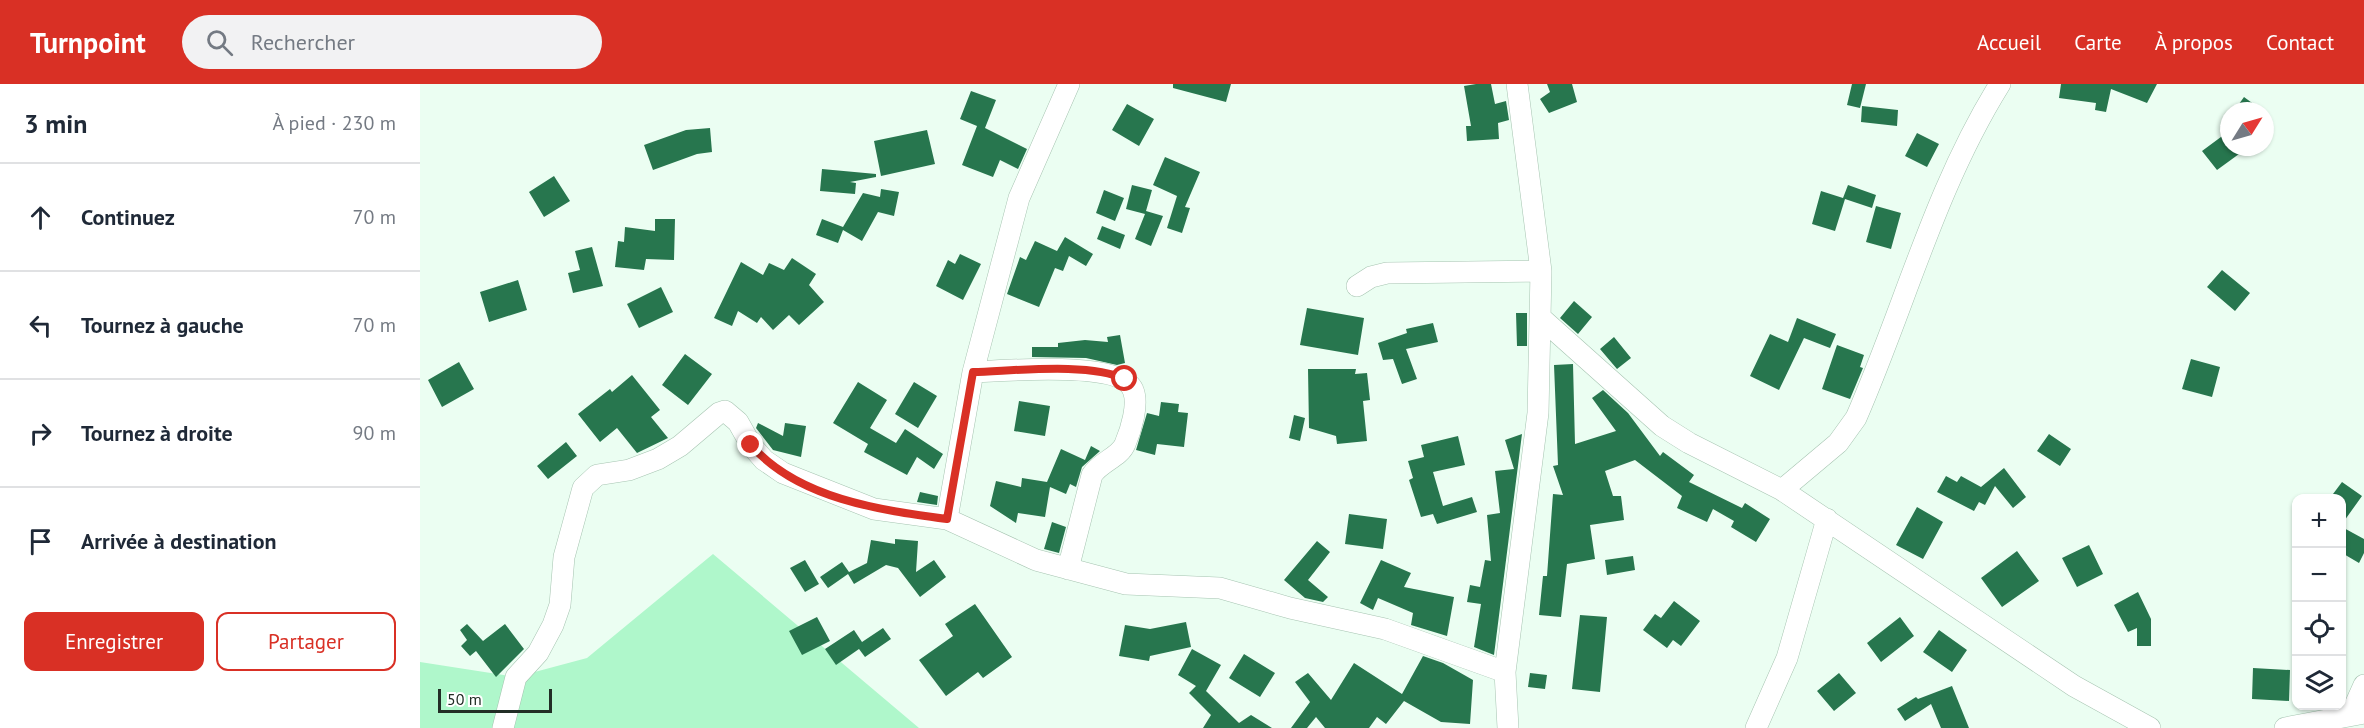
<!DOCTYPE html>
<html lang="fr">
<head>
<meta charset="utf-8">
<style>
  body { margin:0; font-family:"PT Sans",sans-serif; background:#f2f2f3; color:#1f2937 }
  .controls { position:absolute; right:18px; bottom:18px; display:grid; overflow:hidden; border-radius:12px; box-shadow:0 2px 4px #0004 }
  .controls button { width:54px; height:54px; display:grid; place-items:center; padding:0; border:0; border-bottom:2px solid #e0e1e3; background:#fff; color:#1f2937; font:30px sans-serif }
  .compass { position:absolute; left:1800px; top:18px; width:54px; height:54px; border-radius:50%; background:#fff; box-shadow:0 2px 4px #0004; rotate:53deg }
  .scale { position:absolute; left:18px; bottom:15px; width:114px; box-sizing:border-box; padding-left:6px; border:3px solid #222e26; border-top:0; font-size:16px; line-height:21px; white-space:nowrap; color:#222e26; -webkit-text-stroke:4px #fff; paint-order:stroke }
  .stop { position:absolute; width:18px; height:18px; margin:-14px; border:4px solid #d93025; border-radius:50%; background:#fff }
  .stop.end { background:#d93025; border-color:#fff; box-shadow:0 2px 6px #0008 }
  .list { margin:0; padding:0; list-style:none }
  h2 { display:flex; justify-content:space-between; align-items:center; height:78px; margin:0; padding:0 24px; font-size:26px }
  h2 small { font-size:20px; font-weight:400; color:#747a83 }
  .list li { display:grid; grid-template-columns:39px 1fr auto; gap:18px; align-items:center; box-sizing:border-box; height:108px; padding:0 24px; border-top:2px solid #e0e1e3 }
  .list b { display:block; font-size:22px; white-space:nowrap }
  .list em { font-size:20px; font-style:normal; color:#747a83 }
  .actions { display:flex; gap:12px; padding:18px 24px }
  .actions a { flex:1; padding:14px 0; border:2px solid #d93025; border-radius:12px; text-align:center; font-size:21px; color:#d93025 }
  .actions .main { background:#d93025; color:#fff }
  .icon { flex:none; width:33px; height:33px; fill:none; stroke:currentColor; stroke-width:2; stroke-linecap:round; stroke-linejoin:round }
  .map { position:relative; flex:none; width:1944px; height:644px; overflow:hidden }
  header { display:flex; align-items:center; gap:36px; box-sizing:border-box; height:84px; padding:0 30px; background:#d93025; color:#fff }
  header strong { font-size:28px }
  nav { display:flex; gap:33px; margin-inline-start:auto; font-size:21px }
  .search { width:420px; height:54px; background:#f2f2f3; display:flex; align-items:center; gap:15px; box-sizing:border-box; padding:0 21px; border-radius:33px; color:#747a83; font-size:22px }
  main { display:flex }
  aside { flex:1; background:#fff }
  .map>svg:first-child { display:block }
  .green { fill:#aff7cb }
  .building { fill:#27764e }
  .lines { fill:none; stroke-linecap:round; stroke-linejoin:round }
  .minor-casing { stroke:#a6c4b1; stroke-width:22 }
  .minor { stroke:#fff; stroke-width:21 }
  .route { stroke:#d93025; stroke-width:8 }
</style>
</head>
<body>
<header>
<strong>Turnpoint</strong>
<div class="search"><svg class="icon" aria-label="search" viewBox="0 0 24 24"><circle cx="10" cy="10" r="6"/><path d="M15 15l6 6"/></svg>Rechercher</div>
<nav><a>Accueil</a><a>Carte</a><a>À propos</a><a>Contact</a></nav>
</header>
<main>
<aside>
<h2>3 min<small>À pied · 230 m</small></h2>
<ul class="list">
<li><svg class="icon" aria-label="ahead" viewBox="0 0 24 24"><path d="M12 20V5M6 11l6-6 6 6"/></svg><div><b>Continuez</b></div><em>70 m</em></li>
<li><svg class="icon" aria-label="left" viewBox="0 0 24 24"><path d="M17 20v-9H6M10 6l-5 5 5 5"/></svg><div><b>Tournez à gauche</b></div><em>70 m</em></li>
<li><svg class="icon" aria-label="right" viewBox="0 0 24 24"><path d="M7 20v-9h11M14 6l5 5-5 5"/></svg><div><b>Tournez à droite</b></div><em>90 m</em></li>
<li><svg class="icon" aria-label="arrive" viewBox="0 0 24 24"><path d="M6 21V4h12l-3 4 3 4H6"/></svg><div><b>Arrivée à destination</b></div></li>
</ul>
<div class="actions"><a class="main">Enregistrer</a><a>Partager</a></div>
</aside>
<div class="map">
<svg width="1944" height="644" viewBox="0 0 1944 644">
  <rect width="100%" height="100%" fill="#ebfef2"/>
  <!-- green -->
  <path class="green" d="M 293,470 L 499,644 L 0,644 L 0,578 L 96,593 L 167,574 Z"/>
  <!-- building -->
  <path class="building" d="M 753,0 L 811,0 L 806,18 L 753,4 Z
    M 1056,0 L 1071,0 L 1075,20 L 1086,17 L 1089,36 L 1078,39 L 1079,55 L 1047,57 L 1046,42 L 1051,42 L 1044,2 Z
    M 1127,0 L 1152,0 L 1157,18 L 1129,29 L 1120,15 L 1130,8 Z
    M 1432,0 L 1446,0 L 1440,24 L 1427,21 Z
    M 1641,0 L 1737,0 L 1727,19 L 1691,5 L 1686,28 L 1675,26 L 1676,19 L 1639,14 Z
    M 551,7 L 576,16 L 565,44 L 607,65 L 598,85 L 580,76 L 573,93 L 542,81 L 557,42 L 540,35 Z
    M 1824,13 L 1843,27 L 1814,27 Z
    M 707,20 L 734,35 L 719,62 L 692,46 Z
    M 1442,22 L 1478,26 L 1477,42 L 1441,38 Z
    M 290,44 L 292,68 L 277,70 L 233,86 L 224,61 L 266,46 Z
    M 507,46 L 515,80 L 461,92 L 454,57 Z
    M 1497,49 L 1519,60 L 1507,83 L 1485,72 Z
    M 1805,50 L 1809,56 L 1809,63 L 1815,63 L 1819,70 L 1797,86 L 1782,67 Z
    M 745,73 L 780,88 L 765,123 L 770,124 L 762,149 L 747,144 L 757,112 L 733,101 Z
    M 402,85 L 456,90 L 456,93 L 430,98 L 436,99 L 435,110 L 400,107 Z
    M 134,92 L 150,117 L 124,133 L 109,108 Z
    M 712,101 L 732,106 L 726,127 L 743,132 L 731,162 L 715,155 L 725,130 L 706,125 Z
    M 1428,101 L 1456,111 L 1452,124 L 1425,115 L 1415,147 L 1392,140 L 1401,107 L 1423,114 Z
    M 461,105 L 479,108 L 474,132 L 458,128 L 442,157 L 423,146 L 418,159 L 396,151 L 402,135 L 423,143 L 443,109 L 460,113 Z
    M 684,106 L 704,114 L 695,137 L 676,129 Z
    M 1456,122 L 1481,129 L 1471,165 L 1446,158 Z
    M 235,135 L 255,135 L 254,176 L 226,175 L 224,186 L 195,183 L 198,157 L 204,158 L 205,143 L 235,147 Z
    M 682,142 L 705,151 L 700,165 L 677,155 Z
    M 645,153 L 673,170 L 666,182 L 649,172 L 643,187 L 635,184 L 619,223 L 587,210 L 600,173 L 606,176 L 615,157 L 637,167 Z
    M 172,163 L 183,202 L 153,209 L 148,189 L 160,186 L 155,167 Z
    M 540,170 L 561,180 L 543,216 L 516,202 L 528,176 L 535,180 Z
    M 372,174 L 396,190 L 389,201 L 404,218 L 379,241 L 369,231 L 353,246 L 341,233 L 337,239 L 318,227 L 312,242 L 294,234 L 321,178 L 343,191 L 349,179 L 364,186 Z
    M 1802,186 L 1830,209 L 1815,227 L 1787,203 Z
    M 98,196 L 107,226 L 69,238 L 60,208 Z
    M 241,203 L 253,228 L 219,244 L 207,220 Z
    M 1154,217 L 1172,233 L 1158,250 L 1140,234 Z
    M 887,224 L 944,234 L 938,271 L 880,261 Z
    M 1096,229 L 1107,229 L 1107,262 L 1097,262 Z
    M 1377,234 L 1416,250 L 1410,264 L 1384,254 L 1359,306 L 1330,292 L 1350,250 L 1368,258 Z
    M 1013,239 L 1018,258 L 986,265 L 997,295 L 982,300 L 973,275 L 963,276 L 958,259 L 987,249 L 986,245 Z
    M 700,251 L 705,279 L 697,281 L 666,274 L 612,273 L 612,263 L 638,263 L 638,259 L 665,256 L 688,258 L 687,253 Z
    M 1194,253 L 1211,274 L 1197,285 L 1180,265 Z
    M 1417,261 L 1444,271 L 1440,283 L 1443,284 L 1430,315 L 1402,305 Z
    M 265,270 L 292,290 L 268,321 L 242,301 Z
    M 1771,275 L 1800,283 L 1792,313 L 1762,305 Z
    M 39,278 L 54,305 L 22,323 L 8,296 Z
    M 1153,280 L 1155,360 L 1196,347 L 1172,314 L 1183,306 L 1208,329 L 1240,372 L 1243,368 L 1274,391 L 1269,398 L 1322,424 L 1325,419 L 1350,435 L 1336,458 L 1311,443 L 1314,437 L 1293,425 L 1287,438 L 1257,424 L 1262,412 L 1215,376 L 1185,387 L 1193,412 L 1201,412 L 1204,436 L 1170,441 L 1175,475 L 1147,480 L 1141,533 L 1119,531 L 1123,492 L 1127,492 L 1133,410 L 1143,411 L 1133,382 L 1138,381 L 1134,281 Z
    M 888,285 L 936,285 L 935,290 L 947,289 L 950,316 L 943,317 L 947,357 L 917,360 L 916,352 L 889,344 Z
    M 212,291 L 240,326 L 231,333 L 248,354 L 217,369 L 197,344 L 180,358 L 158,330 L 190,305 L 192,308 Z
    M 438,298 L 467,316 L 450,344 L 476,359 L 485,345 L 523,370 L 514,385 L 497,373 L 487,391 L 444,368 L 448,360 L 413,339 Z
    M 494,298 L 517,312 L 498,344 L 475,330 Z
    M 599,317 L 630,322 L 625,352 L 594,347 Z
    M 741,318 L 759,320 L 758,328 L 768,329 L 764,363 L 737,360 L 735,371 L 716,366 L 727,329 L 739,332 Z
    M 874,331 L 885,334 L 880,357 L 869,354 Z
    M 338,339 L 363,352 L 365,339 L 386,342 L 381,373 L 353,366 L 336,344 Z
    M 1102,350 L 1074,571 L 1054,563 L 1061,520 L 1047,518 L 1050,501 L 1060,503 L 1065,476 L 1071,477 L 1067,431 L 1080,429 L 1075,387 L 1094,385 L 1085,356 Z
    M 1629,350 L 1651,365 L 1640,382 L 1617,367 Z
    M 1038,352 L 1045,381 L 1013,388 L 1023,422 L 1052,413 L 1057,428 L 1017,440 L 1013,430 L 1001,433 L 989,396 L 993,394 L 988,377 L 1004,373 L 1001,361 Z
    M 146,358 L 157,372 L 128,395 L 117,382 Z
    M 671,362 L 680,367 L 662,383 L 656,403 L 650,400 L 646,410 L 630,403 L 625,433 L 598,429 L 596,439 L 570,422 L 576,397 L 601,403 L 602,394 L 627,398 L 641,365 L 665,376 Z
    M 1584,384 L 1606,413 L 1593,424 L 1575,402 L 1565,421 L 1559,418 L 1554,427 L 1517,408 L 1526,392 L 1537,398 L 1541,392 L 1561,403 Z
    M 1922,398 L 1942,412 L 1922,440 L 1922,414 L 1910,414 Z
    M 500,408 L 518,412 L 517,421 L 497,418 Z
    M 1497,423 L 1523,438 L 1503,475 L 1476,461 Z
    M 929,430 L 967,435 L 963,465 L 925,460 Z
    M 632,438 L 646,443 L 639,469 L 624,465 Z
    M 1922,443 L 1944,455 L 1944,469 L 1939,479 L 1922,469 Z
    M 475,455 L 498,457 L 496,488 L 514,476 L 526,493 L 500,513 L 478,484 L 466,481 L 434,500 L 428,490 L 408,504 L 400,493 L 422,478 L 429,488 L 447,479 L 451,456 L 475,460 Z
    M 897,457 L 910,468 L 888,496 L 908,513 L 903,518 L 885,514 L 864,496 Z
    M 1669,461 L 1683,490 L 1657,503 L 1642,474 Z
    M 1597,467 L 1619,497 L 1582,523 L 1561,494 Z
    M 1213,472 L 1215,486 L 1187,491 L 1185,476 Z
    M 385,476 L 399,500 L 385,508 L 370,484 Z
    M 961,476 L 991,489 L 984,503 L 1034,513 L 1027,552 L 991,541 L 993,529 L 958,514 L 953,526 L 940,519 Z
    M 1718,508 L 1731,535 L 1731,562 L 1717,562 L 1717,544 L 1708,548 L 1694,521 Z
    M 1254,517 L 1280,537 L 1261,562 L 1253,556 L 1247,564 L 1223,546 L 1235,530 L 1241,534 Z
    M 555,520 L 592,573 L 563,594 L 558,588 L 526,612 L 499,576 L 533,552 L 525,540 Z
    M 1160,531 L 1187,533 L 1180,608 L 1152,605 Z
    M 397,533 L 410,557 L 382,571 L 369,547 Z
    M 1480,533 L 1494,552 L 1461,578 L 1447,559 Z
    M 766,538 L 771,563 L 730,572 L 729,577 L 699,572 L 705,541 L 730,545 Z
    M 47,540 L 63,557 L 85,540 L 104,565 L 76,593 L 56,567 L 50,572 L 41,562 L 47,556 L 40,546 Z
    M 463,544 L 471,555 L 445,573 L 439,565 L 416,581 L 405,565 L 434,546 L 442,558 Z
    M 1519,546 L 1547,566 L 1532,588 L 1503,568 Z
    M 772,565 L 801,581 L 786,607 L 819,639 L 831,631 L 852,644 L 783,644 L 791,631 L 769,609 L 776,602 L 758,591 Z
    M 824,570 L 855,589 L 840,613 L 809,594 Z
    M 1003,572 L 1023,579 L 1053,596 L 1050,640 L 1021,638 L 984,617 L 966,640 L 957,633 L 949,644 L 905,644 L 896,633 L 887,644 L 871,644 L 890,618 L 875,598 L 888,589 L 911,616 L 934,579 L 982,610 Z
    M 1833,584 L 1870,586 L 1869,617 L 1832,615 Z
    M 1110,589 L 1127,591 L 1125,605 L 1108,603 Z
    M 1419,589 L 1436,609 L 1414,627 L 1397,607 Z
    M 1532,602 L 1549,644 L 1521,644 L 1511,620 L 1485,637 L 1477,625 L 1496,613 L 1498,615 Z"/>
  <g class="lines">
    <defs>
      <path id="minor" d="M 937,202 L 951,193 L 967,189 L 1121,187
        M 1121,234 L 1242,342 L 1269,359 L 1362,406 L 1654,602 L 1730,644
        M 553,288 C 583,287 701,276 713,306 C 719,320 711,346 705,360 C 700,373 680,378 672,391 L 648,485
        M 1362,406 L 1418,359 L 1436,334 C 1485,222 1515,104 1580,0
        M 527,435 L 553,288 L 599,114 L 649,0
        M 1931,630 L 1944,601
        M 83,644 L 96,593 L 118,569 L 133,541 L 140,521 L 144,473 L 163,404 L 177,391 L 209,386 L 238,375 L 260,362 L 299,329 L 305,327 L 318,338 L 331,361 L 344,376 L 363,389 L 454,425 L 527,435 L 616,476 L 706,500 L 800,504 L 870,524 L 965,545 L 1085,588
        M 1088,644 L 1085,588 L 1118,329 L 1121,187 L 1097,0
        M 1336,644 L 1367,574 L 1407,435
        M 1865,644 L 1944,629"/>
    </defs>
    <!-- minor casing -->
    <use href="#minor" class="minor-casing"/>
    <!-- minor -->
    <use href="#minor" class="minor"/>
  </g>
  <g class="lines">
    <!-- route -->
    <path class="route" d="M 331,361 C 378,415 460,426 527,435 L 553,288 C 594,287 669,278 705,295"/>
  </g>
</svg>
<div class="controls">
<button>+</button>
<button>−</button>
<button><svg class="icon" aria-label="locate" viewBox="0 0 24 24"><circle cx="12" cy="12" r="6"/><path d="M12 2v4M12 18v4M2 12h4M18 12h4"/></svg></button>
<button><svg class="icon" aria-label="layers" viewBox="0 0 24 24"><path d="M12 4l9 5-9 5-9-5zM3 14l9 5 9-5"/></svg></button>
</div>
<svg class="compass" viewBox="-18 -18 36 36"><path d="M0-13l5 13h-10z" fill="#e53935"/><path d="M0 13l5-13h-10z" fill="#747a83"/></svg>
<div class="scale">50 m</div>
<div class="stop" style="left:705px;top:295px"></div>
<div class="stop end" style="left:331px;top:361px"></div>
</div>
</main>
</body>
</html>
